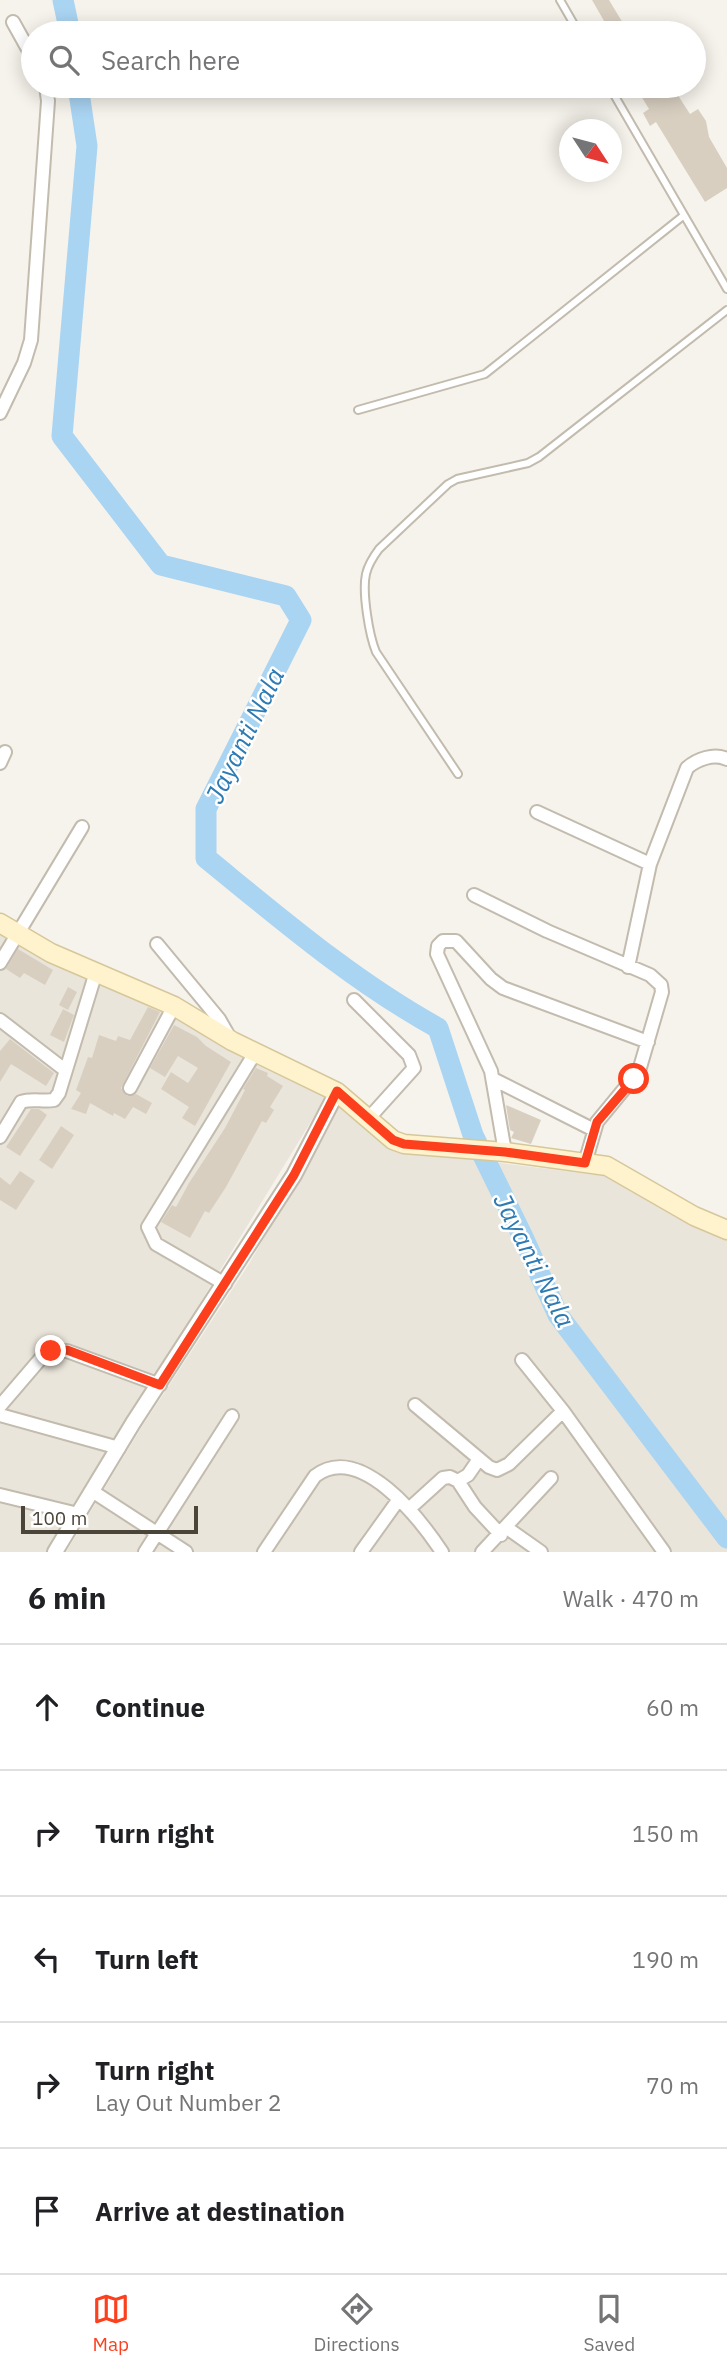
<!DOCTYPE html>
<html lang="en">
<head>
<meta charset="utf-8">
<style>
  body { margin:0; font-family:"IBM Plex Sans",sans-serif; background:#f2f2f2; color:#202124 }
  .compass { position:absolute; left:559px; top:119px; width:63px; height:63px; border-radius:50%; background:#fff; box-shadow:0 4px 18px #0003; rotate:126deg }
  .scale { position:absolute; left:21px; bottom:18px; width:177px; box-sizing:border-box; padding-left:7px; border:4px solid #4b4439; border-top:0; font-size:19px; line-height:24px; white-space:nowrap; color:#4b4439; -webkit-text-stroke:5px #fff; paint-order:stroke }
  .stop { position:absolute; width:21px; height:21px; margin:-16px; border:5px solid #fc3f1d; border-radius:50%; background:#fff }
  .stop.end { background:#fc3f1d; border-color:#fff; box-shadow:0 2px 7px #0008 }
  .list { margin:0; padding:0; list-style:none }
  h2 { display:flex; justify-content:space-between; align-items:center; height:91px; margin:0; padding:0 28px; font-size:30px }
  h2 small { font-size:23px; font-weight:400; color:#757577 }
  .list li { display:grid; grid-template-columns:46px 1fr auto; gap:21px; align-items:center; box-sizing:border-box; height:126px; padding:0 28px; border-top:2px solid #e0e0e0 }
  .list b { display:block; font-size:26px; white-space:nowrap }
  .list p { margin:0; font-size:23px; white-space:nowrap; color:#757577 }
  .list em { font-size:23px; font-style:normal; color:#757577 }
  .icon { flex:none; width:38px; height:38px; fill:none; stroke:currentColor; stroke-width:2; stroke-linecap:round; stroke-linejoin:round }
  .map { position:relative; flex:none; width:727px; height:1552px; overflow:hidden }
  .search { position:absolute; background:#fff; box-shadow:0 4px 18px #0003; left:21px; right:21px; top:21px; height:77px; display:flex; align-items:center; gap:18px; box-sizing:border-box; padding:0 24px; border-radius:38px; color:#757577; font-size:26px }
  .sheet { height:721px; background:#fff }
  nav { display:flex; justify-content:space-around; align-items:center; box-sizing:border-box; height:98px; border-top:2px solid #e0e0e0; background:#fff; font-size:19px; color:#757577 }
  nav a { display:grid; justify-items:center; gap:4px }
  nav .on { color:#fc3f1d }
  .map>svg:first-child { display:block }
  .residential { fill:#eae5da }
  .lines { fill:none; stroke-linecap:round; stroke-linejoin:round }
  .river { stroke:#a9d4f2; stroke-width:21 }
  .building { fill:#d8cfc1 }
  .service-casing { stroke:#c2bbae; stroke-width:10 }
  .minor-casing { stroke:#c2bbae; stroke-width:16 }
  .tertiary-casing { stroke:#c2bbae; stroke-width:18 }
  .secondary-casing { stroke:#d6c79b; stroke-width:21 }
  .service { stroke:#fff; stroke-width:6 }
  .minor { stroke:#fff; stroke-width:12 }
  .tertiary { stroke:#fff; stroke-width:14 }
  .secondary { stroke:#fff3cd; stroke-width:18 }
  .route { stroke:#fc3f1d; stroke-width:9 }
  .labels { text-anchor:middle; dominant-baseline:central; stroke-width:5; stroke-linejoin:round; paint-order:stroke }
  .water-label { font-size:26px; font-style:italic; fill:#2e7ab2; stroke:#fff }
</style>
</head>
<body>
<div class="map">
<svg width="727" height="1552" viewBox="0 0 727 1552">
  <rect width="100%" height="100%" fill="#f6f3ec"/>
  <!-- residential -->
  <path class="residential" d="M 0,921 L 329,1092 L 48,1552 L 0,1552 Z
    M 340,1105 L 389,1149 L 604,1176 L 675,1217 L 727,1239 L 727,1552 L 66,1552 L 141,1428 L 249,1264 Z"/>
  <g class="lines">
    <!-- river -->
    <path class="river" d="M 63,0 L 70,33
      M 78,86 L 87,146 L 62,436 L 161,565 L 286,596 L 301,620 L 206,809 L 206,858 C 281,919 353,981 438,1028 L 473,1135 L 523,1237 L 558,1315 L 727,1538"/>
  </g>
  <!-- building -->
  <path class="building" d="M 592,0 L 609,0 L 629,33 L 611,33 Z
    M 635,86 L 672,86 L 690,114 L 698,109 L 706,121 L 709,137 L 727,168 L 727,188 L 705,202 L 656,122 L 650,126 L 643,113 L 649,109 Z
    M 18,949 L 53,970 L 45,985 L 24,973 L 20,978 L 6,969 Z
    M 68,987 L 77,992 L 68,1010 L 59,1005 Z
    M 148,1007 L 160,1012 L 121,1088 L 127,1096 L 136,1094 L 152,1103 L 146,1114 L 133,1107 L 125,1119 L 114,1113 L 113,1116 L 90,1103 L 86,1114 L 71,1109 L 81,1093 L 76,1090 L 88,1057 L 92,1058 L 99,1035 L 116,1041 L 118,1036 L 130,1040 Z
    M 63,1009 L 74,1015 L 64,1042 L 50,1035 Z
    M 174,1025 L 197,1037 L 206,1046 L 231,1062 L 195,1126 L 182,1118 L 189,1107 L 161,1089 L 171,1072 L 188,1083 L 198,1068 L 178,1056 L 165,1077 L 150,1068 Z
    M 10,1039 L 54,1073 L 46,1086 L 11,1064 L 0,1082 L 0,1051 Z
    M 256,1068 L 268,1073 L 267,1076 L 283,1086 L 270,1107 L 274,1110 L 266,1123 L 262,1121 L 226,1187 L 209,1213 L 205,1211 L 190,1238 L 161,1222 L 172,1205 L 176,1207 L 189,1183 L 225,1128 L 245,1090 L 243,1089 Z
    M 506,1105 L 541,1120 L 531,1144 L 511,1138 L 514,1132 L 510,1130 Z
    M 31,1109 L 39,1109 L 47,1115 L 20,1156 L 6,1147 Z
    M 61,1126 L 74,1135 L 52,1169 L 39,1160 Z
    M 20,1171 L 35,1181 L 16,1210 L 0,1200 L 0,1177 L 10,1185 Z"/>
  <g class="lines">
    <defs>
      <path id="service" d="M 560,0 L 579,33
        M 609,86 L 727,289
        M 358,410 L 485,374 L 683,216
        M 458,774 L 376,652 C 369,635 362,592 366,574 C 368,565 373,557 379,549 L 448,484 L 457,479 L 528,463 L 539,457 L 727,310"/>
      <path id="minor" d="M 13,22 L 33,58
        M 0,413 L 24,363 L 31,340 L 48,101 L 46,86
        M 0,763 L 5,752
        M 537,812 L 650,864
        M 474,895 L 547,931 L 650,975 L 661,985 L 662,992 L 639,1071 L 597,1122 L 585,1163
        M 157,944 L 219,1019 L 231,1040
        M 0,963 L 82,827
        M 628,967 L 650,864 L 687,768 C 697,759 714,753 727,759
        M 354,1000 L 409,1055 L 414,1068 L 369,1118
        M 0,1020 L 65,1070
        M 493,1079 L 594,1130
        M 130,1088 L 174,1006
        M 0,1137 L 21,1102 C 32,1098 43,1102 54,1100 L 59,1093 L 96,972
        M 505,1152 L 491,1071 L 437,954 L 438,946 L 443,941 L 456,941 L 491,979 L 503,988 L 648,1042
        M 225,1284 L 156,1244 L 148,1227 L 255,1053
        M 522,1360 L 563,1411 L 664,1552
        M 415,1405 L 489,1467 L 497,1470 L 509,1464 L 563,1411
        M 0,1406 L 42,1357 L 51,1351 L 67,1351 L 160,1385
        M 0,1415 L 119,1448
        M 458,1481 L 475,1507 L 501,1535
        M 92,1491 L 186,1552
        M 0,1495 L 78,1514
        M 410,1508 L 443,1478 L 450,1477 L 458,1481 L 468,1475 L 479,1459
        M 507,1528 L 541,1552
        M 145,1552 L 232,1416
        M 264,1552 L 315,1476 C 360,1441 420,1519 442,1552
        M 361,1552 L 399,1499
        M 482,1552 L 551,1478"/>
      <path id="tertiary" d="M 55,1552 L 133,1423 L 294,1175 L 337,1092"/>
      <path id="secondary" d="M 0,923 L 51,953 L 174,1006 L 232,1041 L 337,1092 L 393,1140 L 404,1144 L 505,1152 L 607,1166 L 694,1216 L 727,1230"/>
    </defs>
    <!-- service casing -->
    <use href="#service" class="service-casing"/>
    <!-- minor casing -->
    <use href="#minor" class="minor-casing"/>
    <!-- tertiary casing -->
    <use href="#tertiary" class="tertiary-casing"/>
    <!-- secondary casing -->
    <use href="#secondary" class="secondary-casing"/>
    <!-- service -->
    <use href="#service" class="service"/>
    <!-- minor -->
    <use href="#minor" class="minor"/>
    <!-- tertiary -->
    <use href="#tertiary" class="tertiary"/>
    <!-- secondary -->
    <use href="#secondary" class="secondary"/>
  </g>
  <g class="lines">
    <!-- route -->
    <path class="route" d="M 51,1351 L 67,1350 L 160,1385 L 294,1175 L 337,1091 L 393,1140 L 404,1144 L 505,1152 L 585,1163 L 597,1122 L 634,1079"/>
  </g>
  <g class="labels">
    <!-- water labels -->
    <g class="water-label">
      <text transform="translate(244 735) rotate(-64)">Jayanti Nala</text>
      <text transform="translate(535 1260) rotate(63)">Jayanti Nala</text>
    </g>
  </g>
</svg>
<svg class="compass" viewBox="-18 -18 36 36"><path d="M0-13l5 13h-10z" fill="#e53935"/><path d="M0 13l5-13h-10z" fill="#757577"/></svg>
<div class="scale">100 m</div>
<div class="stop" style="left:634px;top:1079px"></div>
<div class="stop end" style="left:51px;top:1351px"></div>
<div class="search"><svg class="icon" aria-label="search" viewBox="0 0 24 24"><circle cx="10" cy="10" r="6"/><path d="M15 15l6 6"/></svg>Search here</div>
</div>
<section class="sheet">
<h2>6 min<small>Walk · 470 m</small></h2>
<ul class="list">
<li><svg class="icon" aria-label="ahead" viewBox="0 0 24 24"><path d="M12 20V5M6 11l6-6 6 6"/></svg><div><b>Continue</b></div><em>60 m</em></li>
<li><svg class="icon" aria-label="right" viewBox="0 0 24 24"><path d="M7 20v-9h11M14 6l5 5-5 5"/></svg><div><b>Turn right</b></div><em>150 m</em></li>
<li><svg class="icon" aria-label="left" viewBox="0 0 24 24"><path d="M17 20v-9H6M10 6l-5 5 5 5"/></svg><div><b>Turn left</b></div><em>190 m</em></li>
<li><svg class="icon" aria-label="right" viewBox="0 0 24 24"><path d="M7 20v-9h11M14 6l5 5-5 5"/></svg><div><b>Turn right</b><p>Lay Out Number 2</p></div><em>70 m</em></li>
<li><svg class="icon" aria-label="arrive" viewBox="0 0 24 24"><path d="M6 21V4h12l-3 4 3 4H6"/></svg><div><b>Arrive at destination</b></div></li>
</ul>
</section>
<nav>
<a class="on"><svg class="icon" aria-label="map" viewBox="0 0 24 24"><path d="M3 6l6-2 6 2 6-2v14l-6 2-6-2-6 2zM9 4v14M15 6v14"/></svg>Map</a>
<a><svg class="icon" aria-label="directions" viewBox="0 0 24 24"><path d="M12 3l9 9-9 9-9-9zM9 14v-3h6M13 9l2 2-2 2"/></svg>Directions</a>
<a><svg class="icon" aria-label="saved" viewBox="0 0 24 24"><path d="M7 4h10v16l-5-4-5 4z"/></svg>Saved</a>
</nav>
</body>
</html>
